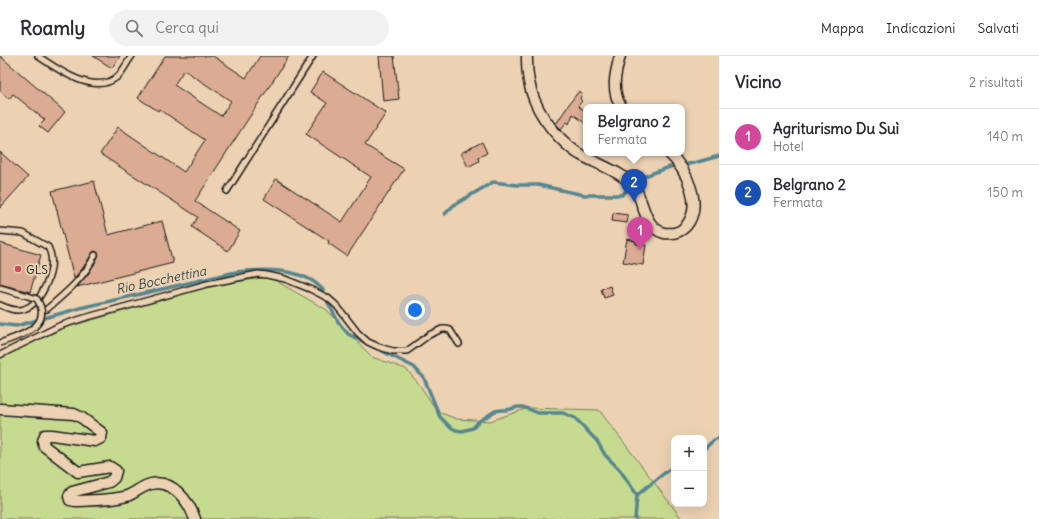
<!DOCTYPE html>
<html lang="it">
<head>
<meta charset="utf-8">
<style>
  body { margin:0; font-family:Delius,sans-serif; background:#f2f2f3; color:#2b2b33 }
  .controls { position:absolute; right:12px; bottom:12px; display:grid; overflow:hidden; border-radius:8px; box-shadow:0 4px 16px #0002 }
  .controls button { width:36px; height:36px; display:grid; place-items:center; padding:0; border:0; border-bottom:1px solid #e1e1e2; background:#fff; color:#2b2b33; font:20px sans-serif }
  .you { position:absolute; left:415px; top:254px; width:14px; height:14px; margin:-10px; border:3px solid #fff; border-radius:50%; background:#1a73e8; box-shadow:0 0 0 6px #1a73e833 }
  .badge { display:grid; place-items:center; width:26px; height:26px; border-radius:50%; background:#d1495b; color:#fff; font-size:13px; font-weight:700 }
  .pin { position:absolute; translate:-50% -33px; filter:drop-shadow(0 1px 2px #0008) }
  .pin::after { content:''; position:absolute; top:21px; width:14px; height:12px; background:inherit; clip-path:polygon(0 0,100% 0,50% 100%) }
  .popup { position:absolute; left:583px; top:48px; width:102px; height:52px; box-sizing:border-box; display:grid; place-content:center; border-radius:8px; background:#fff; filter:drop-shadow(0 1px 3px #0005); font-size:13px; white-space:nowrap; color:#7c7c81 }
  .popup b { font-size:15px; color:#2b2b33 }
  .popup::after { content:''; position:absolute; left:50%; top:100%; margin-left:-8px; border:8px solid transparent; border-top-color:#fff }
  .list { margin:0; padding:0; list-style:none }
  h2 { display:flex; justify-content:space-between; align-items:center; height:52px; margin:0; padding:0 16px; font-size:17px }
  h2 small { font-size:13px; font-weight:400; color:#7c7c81 }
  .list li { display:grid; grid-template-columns:26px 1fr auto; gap:12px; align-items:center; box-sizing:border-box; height:56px; padding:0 16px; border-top:1px solid #e1e1e2 }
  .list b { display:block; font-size:15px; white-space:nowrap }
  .list p { margin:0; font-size:13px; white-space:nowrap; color:#7c7c81 }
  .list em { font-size:13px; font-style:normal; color:#7c7c81 }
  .icon { flex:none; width:22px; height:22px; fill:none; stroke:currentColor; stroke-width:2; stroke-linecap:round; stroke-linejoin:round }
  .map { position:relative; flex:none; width:719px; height:463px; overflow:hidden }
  header { display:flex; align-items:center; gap:24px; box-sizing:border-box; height:56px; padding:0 20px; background:#fff; border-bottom:1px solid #e1e1e2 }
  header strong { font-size:19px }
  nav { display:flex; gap:22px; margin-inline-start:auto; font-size:14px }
  .search { width:280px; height:36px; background:#f2f2f3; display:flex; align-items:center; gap:10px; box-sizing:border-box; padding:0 14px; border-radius:22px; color:#7c7c81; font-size:15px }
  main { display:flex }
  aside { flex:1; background:#fff }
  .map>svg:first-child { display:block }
  .green { fill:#c7db90; stroke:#727c56 }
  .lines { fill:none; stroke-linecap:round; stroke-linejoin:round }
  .stream { stroke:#578690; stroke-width:3.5 }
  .building { fill:#dbac93; stroke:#1c1c1c; fill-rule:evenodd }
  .lane-casing { stroke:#1c1c1c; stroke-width:8 }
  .street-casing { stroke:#1c1c1c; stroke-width:13 }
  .lane { stroke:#ecd2b3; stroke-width:5 }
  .street { stroke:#ecd2b3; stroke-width:10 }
  .lane-bridge-casing { stroke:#1c1c1c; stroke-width:8; stroke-linecap:butt }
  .lane-bridge { stroke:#ecd2b3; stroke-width:5 }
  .poi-dot { fill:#d1495b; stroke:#ecd2b3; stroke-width:1.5 }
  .labels { text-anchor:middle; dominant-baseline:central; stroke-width:4; stroke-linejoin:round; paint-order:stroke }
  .poi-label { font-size:12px; fill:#1c1c1c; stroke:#ecd2b3; text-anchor:start }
  .water-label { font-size:13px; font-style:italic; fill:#34484c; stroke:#ecd2b3 }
</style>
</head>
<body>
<header>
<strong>Roamly</strong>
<div class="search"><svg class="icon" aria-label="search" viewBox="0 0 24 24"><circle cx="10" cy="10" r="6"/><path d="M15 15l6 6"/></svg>Cerca qui</div>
<nav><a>Mappa</a><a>Indicazioni</a><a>Salvati</a></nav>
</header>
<main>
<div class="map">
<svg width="719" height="463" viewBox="0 0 719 463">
  <rect width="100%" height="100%" fill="#ecd2b3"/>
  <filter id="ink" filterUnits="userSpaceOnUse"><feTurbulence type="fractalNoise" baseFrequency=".025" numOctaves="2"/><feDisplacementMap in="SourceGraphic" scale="8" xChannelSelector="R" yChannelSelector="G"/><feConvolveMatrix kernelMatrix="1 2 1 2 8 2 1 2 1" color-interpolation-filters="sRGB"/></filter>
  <g filter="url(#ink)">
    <!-- green -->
    <path class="green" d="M 269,221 L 327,254 L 372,301 L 406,313 L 418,327 L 438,356 L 457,363 L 490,365 L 528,352 L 599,354 L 682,463 L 0,463 L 0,301 L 64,272 L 216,229 Z"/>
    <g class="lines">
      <!-- stream -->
      <path class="stream" d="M 445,158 L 454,149 L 493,126 L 517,129 L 538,129 L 584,139 L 622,139 L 637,124 L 650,118 L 670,111 L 694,107 L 719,100
        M 328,247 L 339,267 L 348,278 L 414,311 L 424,322 L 440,361 L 450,371 L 456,374 L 462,375 L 473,372 L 478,366 L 495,355 L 501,354 L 507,354 L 518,351 L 523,351 L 538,357 L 563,357 L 575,362 L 597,385 L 605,399 L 620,414 L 637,439 L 635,463
        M 0,268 L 16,270 L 80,252 L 236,216 C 264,213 303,211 323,234
        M 704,393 L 714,384 L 719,382
        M 637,439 L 667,415 L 674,410"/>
    </g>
    <!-- building -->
    <path class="building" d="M 0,0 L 65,56 L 48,77 L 39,70 L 45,64 L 13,38 L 9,43 L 0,35 Z
      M 93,0 L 120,0 L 112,12 Z
      M 165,0 L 213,0 L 246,22 L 260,0 L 289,0 L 195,145 L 240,175 L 228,195 L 192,171 L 198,161 L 100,98 L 118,71 L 184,116 L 205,84 L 159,53 L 158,55 L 138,42 ZM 184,14 L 231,45 L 221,60 L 174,29 Z
      M 379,0 L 394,0 L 399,43 L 383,45 Z
      M 323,16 L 386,57 L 365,89 L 404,113 L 347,200 L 328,187 L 329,185 L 264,143 L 276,123 L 342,166 L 371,121 L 306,78 L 327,47 L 310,36 Z
      M 579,35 L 582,37 L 580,43 L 582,45 L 578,50 L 586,56 L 586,68 L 573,58 L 569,68 L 567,66 L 561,73 L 556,68 L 566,53 L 566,52 Z
      M 482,86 L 487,97 L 478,102 L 479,105 L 468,111 L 461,97 Z
      M 0,96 L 28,121 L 0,152 Z
      M 94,125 L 108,179 L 162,165 L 173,207 L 77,231 L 89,217 L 99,198 L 96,195 L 93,196 L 83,212 L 74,222 L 52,135 Z
      M 613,157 L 628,159 L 627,167 L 612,165 Z
      M 627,183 L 636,185 L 636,188 L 646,189 L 643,209 L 623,206 Z
      M 0,187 L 41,199 L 30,236 L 0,228 Z
      M 610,230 L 613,239 L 604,242 L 601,233 Z"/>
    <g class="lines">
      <defs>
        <path id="lane" d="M 38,0 C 57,13 94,40 117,21 C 123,16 127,6 132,0
          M 227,135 L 313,0
          M 0,175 L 23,177 L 48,191 C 49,194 51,197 51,200 C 54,217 41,248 24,253 C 16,256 7,252 0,249
          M 0,232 L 28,240
          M 42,254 L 47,253 C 66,237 85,221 95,199
          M 0,299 L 59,270 L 84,262 L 207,228 L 258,218 L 267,219 L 285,223 L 310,233 L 328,242 L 337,250 L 358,277 L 368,286 L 379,291 L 393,295 L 407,295 L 429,279 L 442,273 L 446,273 L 450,274 L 459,288"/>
        <path id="street" d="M 527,0 C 526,33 537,58 560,82 C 567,89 573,95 581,99 C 597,108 625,117 635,132 C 644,146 644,172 664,177 C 673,178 680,177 686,170 C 704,149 686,113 669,97
          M 620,0 C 615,18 611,34 621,51
          M 0,353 L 74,358 L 82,362 L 102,377 L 101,382 L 95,385 L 52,379 L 45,379 L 43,385 L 44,390 L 78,416 L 110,411 L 116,415 L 114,422 L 109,426 L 72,436 L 69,440 L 70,444 L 75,445 C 91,444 110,445 127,440 C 135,437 142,430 151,428 C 173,423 189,446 195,463"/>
      </defs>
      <!-- lane casing -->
      <use href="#lane" class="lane-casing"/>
      <!-- street casing -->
      <use href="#street" class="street-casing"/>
      <!-- lane -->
      <use href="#lane" class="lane"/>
      <!-- street -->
      <use href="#street" class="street"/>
      <defs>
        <path id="lane-bridge" d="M 0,287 C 19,280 54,271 37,243 L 28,240"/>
      </defs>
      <!-- lane-bridge casing -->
      <use href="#lane-bridge" class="lane-bridge-casing"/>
      <!-- lane-bridge -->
      <use href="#lane-bridge" class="lane-bridge"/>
    </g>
  </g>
  <!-- markers -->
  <circle class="poi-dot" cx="18" cy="213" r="4"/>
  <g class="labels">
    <!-- poi labels -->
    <g class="poi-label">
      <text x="26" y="213">GLS</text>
    </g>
    <!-- water labels -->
    <g class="water-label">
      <text transform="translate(161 224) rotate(-12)">Rio Bocchettina</text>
    </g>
  </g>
</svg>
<div class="controls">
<button>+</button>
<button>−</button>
</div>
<div class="you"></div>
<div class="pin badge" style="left:640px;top:194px;background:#d1479c">1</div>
<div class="pin badge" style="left:634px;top:146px;background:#1a4fb4">2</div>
<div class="popup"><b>Belgrano 2</b>Fermata</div>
</div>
<aside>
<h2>Vicino<small>2 risultati</small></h2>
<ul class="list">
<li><span class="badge" style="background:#d1479c">1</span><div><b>Agriturismo Du Suì</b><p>Hotel</p></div><em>140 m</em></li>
<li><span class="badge" style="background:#1a4fb4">2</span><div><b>Belgrano 2</b><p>Fermata</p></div><em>150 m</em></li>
</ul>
</aside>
</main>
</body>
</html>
